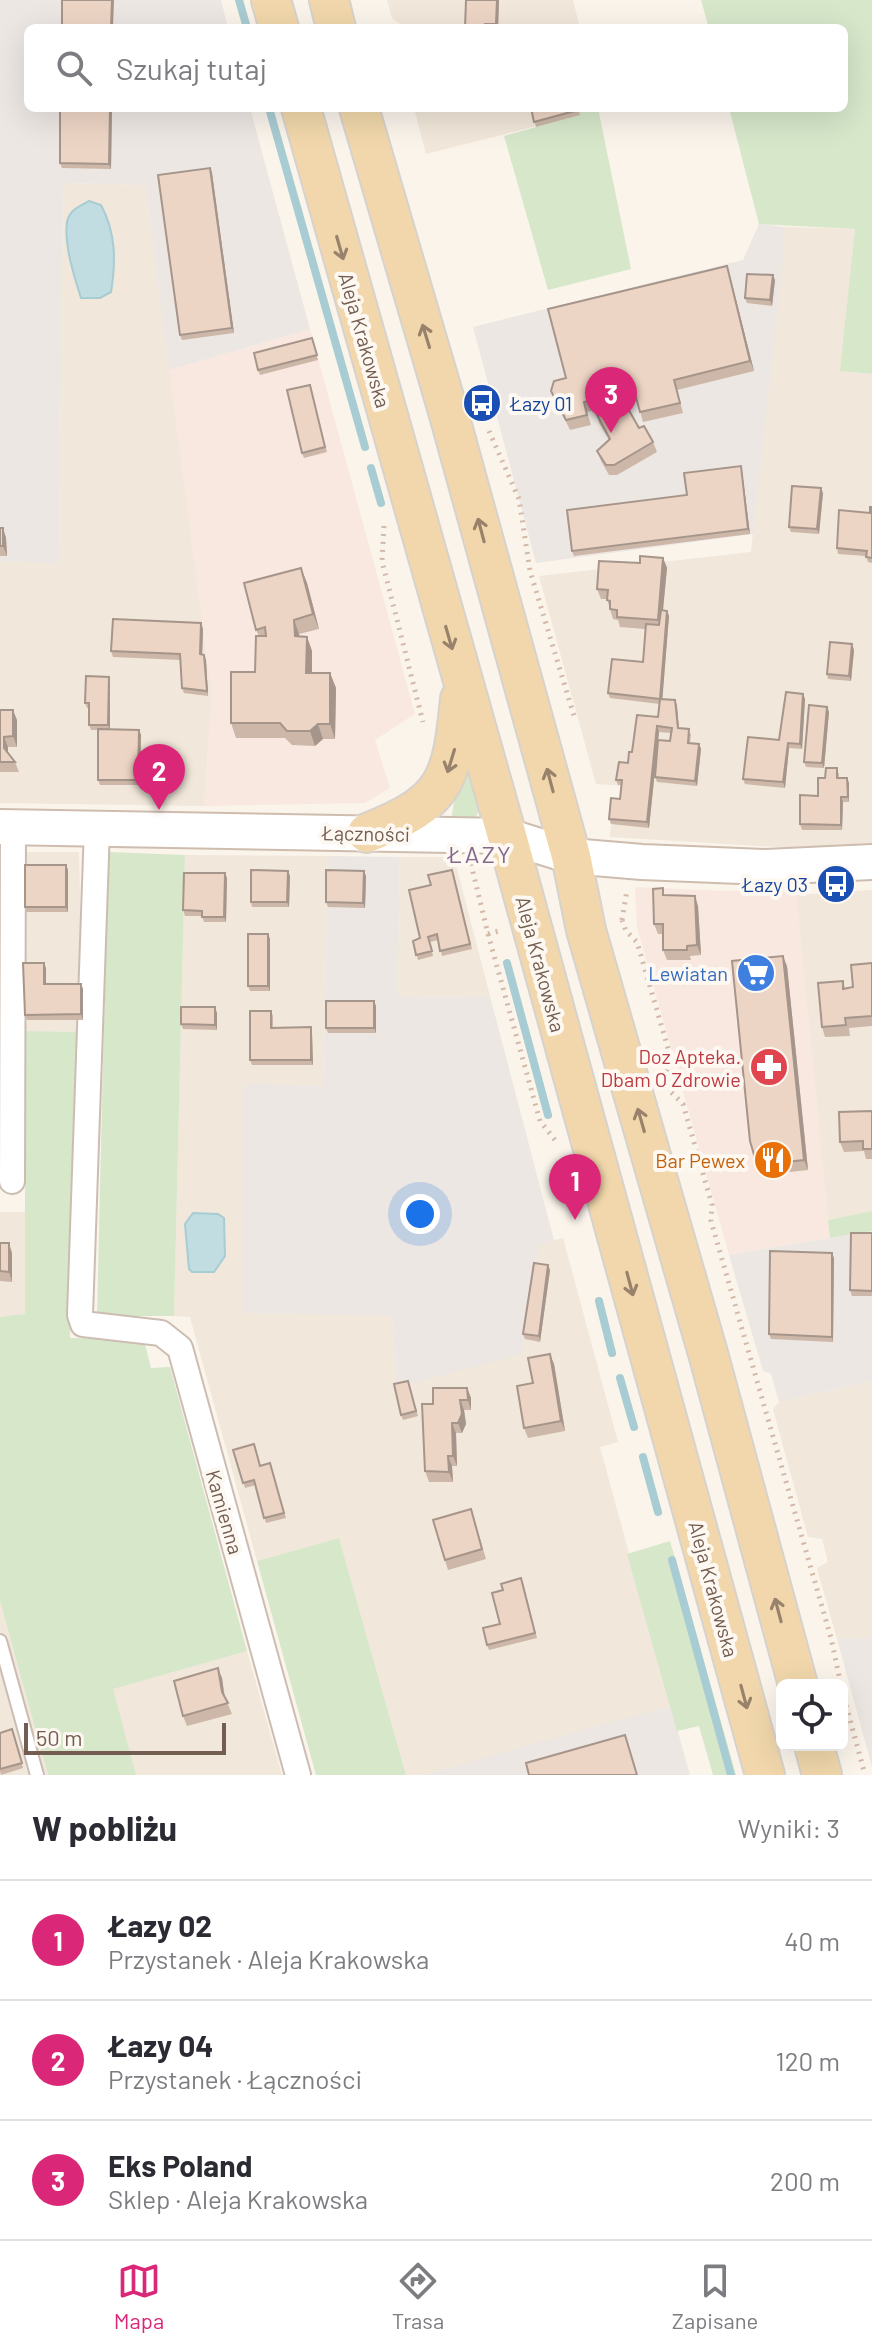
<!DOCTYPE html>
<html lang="pl">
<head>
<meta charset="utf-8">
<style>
  body { margin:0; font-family:Barlow,sans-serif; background:#f2f2f3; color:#2b2b33 }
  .controls { position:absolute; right:24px; bottom:24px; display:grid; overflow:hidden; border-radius:12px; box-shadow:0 8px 32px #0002 }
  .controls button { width:72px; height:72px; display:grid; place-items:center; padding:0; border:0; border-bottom:2px solid #e1e1e2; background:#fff; color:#2b2b33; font:40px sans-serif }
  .scale { position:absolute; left:24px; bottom:20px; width:202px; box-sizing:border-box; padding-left:8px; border:4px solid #735d50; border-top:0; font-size:22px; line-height:28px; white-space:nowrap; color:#735d50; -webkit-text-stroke:6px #fdf8f1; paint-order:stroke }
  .you { position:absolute; left:420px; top:1214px; width:28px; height:28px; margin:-20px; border:6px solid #fff; border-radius:50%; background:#1a73e8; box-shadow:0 0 0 12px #1a73e833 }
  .badge { display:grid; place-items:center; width:52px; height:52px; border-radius:50%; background:#db2777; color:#fff; font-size:26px; font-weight:700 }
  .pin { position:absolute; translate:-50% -66px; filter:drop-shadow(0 2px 4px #0008) }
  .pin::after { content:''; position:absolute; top:42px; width:28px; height:24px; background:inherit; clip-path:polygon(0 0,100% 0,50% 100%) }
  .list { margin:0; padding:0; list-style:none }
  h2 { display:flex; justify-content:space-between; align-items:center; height:104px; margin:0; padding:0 32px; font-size:34px }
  h2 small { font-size:26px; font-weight:400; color:#7c7c81 }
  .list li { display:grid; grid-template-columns:52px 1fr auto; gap:24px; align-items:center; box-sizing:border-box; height:120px; padding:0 32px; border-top:2px solid #e1e1e2 }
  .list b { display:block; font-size:30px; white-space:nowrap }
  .list p { margin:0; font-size:26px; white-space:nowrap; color:#7c7c81 }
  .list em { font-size:26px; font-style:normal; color:#7c7c81 }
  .icon { flex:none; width:44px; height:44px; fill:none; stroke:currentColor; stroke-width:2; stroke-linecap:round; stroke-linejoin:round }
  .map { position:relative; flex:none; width:872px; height:1775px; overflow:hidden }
  .search { position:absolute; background:#fff; box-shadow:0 8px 32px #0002; left:24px; right:24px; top:24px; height:88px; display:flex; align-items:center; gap:20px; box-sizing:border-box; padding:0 28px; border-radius:12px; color:#7c7c81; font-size:30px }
  .sheet { height:464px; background:#fff }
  nav { display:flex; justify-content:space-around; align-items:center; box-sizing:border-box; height:112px; border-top:2px solid #e1e1e2; background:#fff; font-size:22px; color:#7c7c81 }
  nav a { display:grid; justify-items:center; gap:4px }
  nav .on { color:#db2777 }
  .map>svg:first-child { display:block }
  .residential { fill:#f1e7da }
  .commercial { fill:#f9e8e0 }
  .industrial { fill:#ece7e3 }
  .green { fill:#d6e7ca }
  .water { fill:#c1dde2; stroke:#a8ccd3; stroke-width:2 }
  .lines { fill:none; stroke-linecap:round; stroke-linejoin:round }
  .stream { stroke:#a8ccd3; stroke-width:8 }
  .lane-casing { stroke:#ccbdb2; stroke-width:16 }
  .street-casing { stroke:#ccbdb2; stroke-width:28 }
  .secondary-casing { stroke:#cebdaf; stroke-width:38 }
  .primary-casing { stroke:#d8d2ce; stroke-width:42 }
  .path { stroke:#d2b9a8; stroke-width:5; stroke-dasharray:2 6; stroke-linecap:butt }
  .lane { stroke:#fff; stroke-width:12 }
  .street { stroke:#fff; stroke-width:24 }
  .secondary { stroke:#fff; stroke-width:34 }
  .primary { stroke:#f1d7ab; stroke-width:38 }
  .wall { fill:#ccb7a9; fill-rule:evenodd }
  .shaded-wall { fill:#a6958a }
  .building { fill:#edd5c5; stroke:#a6958a; stroke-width:2 }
  .oneway { stroke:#99826b }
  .labels { text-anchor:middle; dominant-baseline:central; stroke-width:8; stroke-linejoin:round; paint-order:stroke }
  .street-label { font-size:20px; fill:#735d50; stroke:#fdf8f1 }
  .transit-label { font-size:20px; fill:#164399; stroke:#fdf8f1; text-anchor:start }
  .shop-label { font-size:20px; fill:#366cbe; stroke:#fdf8f1; text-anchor:end }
  .health-label { font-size:20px; fill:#be3a42; stroke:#fdf8f1; text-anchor:end }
  .food-label { font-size:20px; fill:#c56008; stroke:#fdf8f1; text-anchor:end }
  .quarter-label { font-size:24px; letter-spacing:2px; fill:#82688e; stroke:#fdf8f1 }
</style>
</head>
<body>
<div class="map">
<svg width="872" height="1775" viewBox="0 0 872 1775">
  <rect width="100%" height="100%" fill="#faf4eb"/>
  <!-- residential -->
  <path class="residential" d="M 387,0 L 573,0 L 580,28 L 406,28 L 392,18 Z
    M 414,108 L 578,108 L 580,115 L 426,154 Z
    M 63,183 L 145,185 L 212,695 L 204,806 L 0,803 L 0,561 L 59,563 Z
    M 784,227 L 855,229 L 841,371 L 872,374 L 872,843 L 794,848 L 610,837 L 613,803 L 622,804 L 624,786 L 596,784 L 539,576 L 751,552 Z
    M 23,852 L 79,852 L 83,1032 L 25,1031 Z
    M 185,855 L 328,856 L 323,1086 L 244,1084 L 392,1316 L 396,1387 L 539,1244 L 563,1238 L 618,1442 L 600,1447 L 671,1707 L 423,1775 L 406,1775 L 339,1538 L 257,1561 L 190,1317 L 174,1316 Z
    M 400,857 L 454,857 L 490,996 L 397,997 Z
    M 872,890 L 872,1211 L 828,1220 L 796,895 Z
    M 0,1212 L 26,1212 L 25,1314 L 12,1317 L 0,1317 Z
    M 872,1381 L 872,1638 L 837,1639 L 817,1568 L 828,1562 L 822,1539 L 808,1537 L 773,1409 L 779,1402 Z
    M 0,1601 L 48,1775 L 0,1775 Z
    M 247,1651 L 282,1775 L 136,1775 L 112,1689 Z"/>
  <!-- commercial -->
  <path class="commercial" d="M 310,329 L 415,714 L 375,740 L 390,788 L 365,803 L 204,806 L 212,695 L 169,370 Z
    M 635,887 L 727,891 L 796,888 L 830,1238 L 729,1255 L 637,927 Z"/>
  <!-- industrial -->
  <path class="industrial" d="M 0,0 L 221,0 L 228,28 L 28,28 L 28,108 L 250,108 L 310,329 L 169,370 L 145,185 L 63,183 L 59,564 L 0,561 Z
    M 759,224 L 784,227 L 784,251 L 753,534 L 536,563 L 473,327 L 743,260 Z
    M 328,856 L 400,857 L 397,997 L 490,996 L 554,1240 L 539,1245 L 522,1354 L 396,1388 L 392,1316 L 243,1313 L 244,1083 L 323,1086 Z
    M 872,1231 L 872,1381 L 779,1402 L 771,1374 L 763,1371 L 729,1255 Z
    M 872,1638 L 872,1767 L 837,1639 Z
    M 671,1707 L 690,1775 L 423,1775 L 625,1718 Z"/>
  <!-- green -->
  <path class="green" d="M 701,0 L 872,0 L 872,374 L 840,371 L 855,229 L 759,224 L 729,108 L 844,108 L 844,28 L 709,28 Z
    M 578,108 L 598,108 L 631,269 L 548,290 L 504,136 L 579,115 Z
    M 467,768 L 479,810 L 476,817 L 451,821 L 454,802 L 449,793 Z
    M 108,852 L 185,855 L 174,1316 L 97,1316 Z
    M 25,1031 L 83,1032 L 70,1338 L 144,1340 L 151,1368 L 170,1367 L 247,1651 L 113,1689 L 136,1775 L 48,1775 L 0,1601 L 0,1317 L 25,1314 Z
    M 872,1211 L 872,1231 L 830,1238 L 828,1220 Z
    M 339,1538 L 406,1775 L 316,1775 L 257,1561 Z
    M 670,1541 L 736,1775 L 713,1775 L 699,1726 L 677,1731 L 627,1554 Z"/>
  <!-- water -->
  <path class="water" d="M 89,201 L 101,205 C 116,233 116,261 111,292 L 100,298 L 81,298 C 74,276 64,245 67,222 C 69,210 80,206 89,201 Z
    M 193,1213 L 218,1214 L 224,1218 L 225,1256 L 214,1272 L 192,1272 L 189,1269 L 185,1224 Z"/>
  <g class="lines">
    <!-- stream -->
    <path class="stream" d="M 239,0 L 247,28
      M 269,108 L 365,447
      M 371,468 L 381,503
      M 507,963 L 548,1115
      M 599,1301 L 612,1353
      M 620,1378 L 634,1427
      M 643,1457 L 658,1512
      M 672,1560 L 731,1775"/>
    <defs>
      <path id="lane" d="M 0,1641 L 37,1775"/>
      <path id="street" d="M 97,827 L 80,1315 L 83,1324 L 161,1333 L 180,1348 L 298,1775
        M 12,1181 L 13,827"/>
      <path id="secondary" d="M 0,827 L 507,836 L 571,856 L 642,862 L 766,867 L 872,862"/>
      <path id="primary" d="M 271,0 L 279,28
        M 329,0 L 336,28
        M 301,108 L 507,836 L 765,1775
        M 359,108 L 448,411 L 571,856 L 586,930 L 709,1357 L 798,1685
        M 367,833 C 447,802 452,780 460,699
        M 814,1745 L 822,1775"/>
    </defs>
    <!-- lane casing -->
    <use href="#lane" class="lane-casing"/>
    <!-- street casing -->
    <use href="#street" class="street-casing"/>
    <!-- secondary casing -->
    <use href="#secondary" class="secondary-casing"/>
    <!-- primary casing -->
    <use href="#primary" class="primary-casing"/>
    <!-- path -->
    <path class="path" d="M 489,431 L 519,499 L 530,571 L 574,716
      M 384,526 L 382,561 L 423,722
      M 471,864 L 488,934 L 502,930
      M 622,920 L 626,931 L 637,942 L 670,1055 L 666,1078 L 670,1091 L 683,1104 L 712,1205 L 711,1221 L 831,1638 L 841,1685
      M 622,920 L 627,890
      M 488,934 L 540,1121 L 555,1140
      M 842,1690 L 865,1775"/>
    <!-- lane -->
    <use href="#lane" class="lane"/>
    <!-- street -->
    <use href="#street" class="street"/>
    <!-- secondary -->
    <use href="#secondary" class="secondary"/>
    <!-- primary -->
    <use href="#primary" class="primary"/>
  </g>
  <!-- wall -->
  <path class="wall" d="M 499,0 L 498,28 L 465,28 Z
    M 60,108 L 112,108 L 111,169 L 62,168 L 60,163 Z
    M 531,108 L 578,108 L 580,115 L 536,127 Z
    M 210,168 L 212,173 L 234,333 L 182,340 L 180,335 Z
    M 730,276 L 754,371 L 677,390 L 683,413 L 643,422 L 637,400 L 625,403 L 639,428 L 653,442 L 657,452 L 617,475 L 609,475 L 601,461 L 597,451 L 609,440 L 599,423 L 596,413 L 604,408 L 587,412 L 591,425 L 570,430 L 551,391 L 566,378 Z
    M 775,280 L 772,306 L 747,303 L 745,298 Z
    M 312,338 L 318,360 L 260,375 L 258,370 Z
    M 310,385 L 327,452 L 304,458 L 302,453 Z
    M 741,466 L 742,471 L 750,534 L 574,556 L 572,551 L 687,495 Z
    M 823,493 L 819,534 L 791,532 L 789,527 Z
    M 872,507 L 872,563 L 868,562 L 866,556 L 838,554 L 837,548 L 870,513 Z
    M 0,528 L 3,528 L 6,538 L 7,556 L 0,556 Z
    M 663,558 L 667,568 L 663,610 L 667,611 L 669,616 L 662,699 L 675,700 L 677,706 L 679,728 L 691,734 L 690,743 L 699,744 L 701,749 L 697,786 L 657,782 L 655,777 L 657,749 L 649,828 L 611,824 L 609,819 L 620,799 L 621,785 L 618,785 L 616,780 L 628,763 L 632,752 L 658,717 L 660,704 L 610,698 L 608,693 L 643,662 L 645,629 L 620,627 L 618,620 L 613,619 L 607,599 L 601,599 L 597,589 L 640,563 ZM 659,732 L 671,733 L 670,741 L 658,740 Z
    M 301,568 L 307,583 L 319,629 L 299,634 L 299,636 L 307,637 L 312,651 L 312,673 L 330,673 L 336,688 L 335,739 L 323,739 L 315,746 L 292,745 L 285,738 L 236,738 L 231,723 L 255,672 L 259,636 L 256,630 Z
    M 201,623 L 203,629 L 202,655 L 206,660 L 208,696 L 184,693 L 182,688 L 181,660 L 113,657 L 111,651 Z
    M 854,650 L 851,681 L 828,679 L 827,674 Z
    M 110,682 L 110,729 L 139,730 L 141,735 L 140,785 L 100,785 L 98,780 L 98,730 L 91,730 L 89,725 L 89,708 L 87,708 L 85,703 Z
    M 803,694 L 805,699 L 802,749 L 789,748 L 785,788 L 745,784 L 743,779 L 779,740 Z
    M 827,707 L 829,712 L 824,768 L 806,767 L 804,762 Z
    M 0,710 L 17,720 L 17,747 L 8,747 L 8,752 L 15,762 L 19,772 L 0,772 Z
    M 839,773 L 839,778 L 849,783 L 849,802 L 843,802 L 842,830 L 802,830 L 800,824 L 818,796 L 825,778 Z
    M 66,865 L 68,870 L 68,912 L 27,912 L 25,907 Z
    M 454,875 L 472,949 L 442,956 L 438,940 L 430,942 L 433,956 L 418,960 L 413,941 L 420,938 Z
    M 290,876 L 289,907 L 252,907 L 251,902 Z
    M 366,876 L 365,908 L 328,907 L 326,902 Z
    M 227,878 L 226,922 L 204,922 L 202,916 L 185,916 L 183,910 Z
    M 665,895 L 698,906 L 701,955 L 690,956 L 691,960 L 667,960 L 663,950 L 663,934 L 658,934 L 654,924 Z
    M 268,934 L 270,939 L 270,991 L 250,991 L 248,986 Z
    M 872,963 L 872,1026 L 849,1028 L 850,1036 L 825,1037 L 822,1027 L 843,981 L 845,988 L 853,987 Z
    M 787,966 L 808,1170 L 761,1175 L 750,1141 Z
    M 46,968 L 46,984 L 81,984 L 83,989 L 83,1020 L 27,1020 L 25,1015 Z
    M 376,1006 L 376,1033 L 328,1033 L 326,1028 Z
    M 271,1011 L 273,1016 L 273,1028 L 311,1027 L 312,1033 L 313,1065 L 252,1065 L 250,1060 Z
    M 217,1013 L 217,1030 L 183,1029 L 181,1024 Z
    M 872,1111 L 872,1159 L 866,1159 L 864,1151 L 844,1152 L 840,1142 Z
    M 872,1233 L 872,1296 L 852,1296 L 850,1290 Z
    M 0,1243 L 12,1253 L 12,1282 L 0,1281 Z
    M 834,1258 L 833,1342 L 771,1339 L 769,1334 Z
    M 550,1270 L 540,1342 L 525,1339 L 523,1334 Z
    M 554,1364 L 565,1431 L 528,1438 L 524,1428 Z
    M 410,1386 L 418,1416 L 403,1420 L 401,1415 Z
    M 467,1388 L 471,1398 L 471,1410 L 464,1410 L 466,1424 L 462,1433 L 456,1433 L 457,1466 L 452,1466 L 453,1482 L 429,1482 L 425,1471 L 433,1404 Z
    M 233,1450 L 261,1466 L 270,1463 L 286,1518 L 266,1523 L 256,1485 L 245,1488 Z
    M 471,1509 L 486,1559 L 448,1570 L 445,1560 Z
    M 523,1583 L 537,1638 L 489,1650 L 487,1645 Z
    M 222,1678 L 225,1697 L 232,1714 L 187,1726 L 183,1716 Z
    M 12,1729 L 23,1768 L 1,1775 L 0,1771 L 0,1733 Z"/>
  <!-- shaded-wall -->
  <path class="shaded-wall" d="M 112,0 L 114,0 L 113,28 L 111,28 Z
    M 497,0 L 499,0 L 498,28 L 496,24 Z
    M 110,108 L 112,108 L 111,169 L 109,164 Z
    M 210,168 L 212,173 L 234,333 L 232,328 Z
    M 727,266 L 730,276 L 754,371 L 750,361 Z
    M 773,275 L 775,280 L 772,306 L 770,300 Z
    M 741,466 L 742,471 L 750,534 L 748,529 Z
    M 821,488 L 823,493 L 819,534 L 817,529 Z
    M 3,528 L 6,538 L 7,556 L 3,546 Z
    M 663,558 L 667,568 L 661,630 L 658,620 Z
    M 301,568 L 307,583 L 319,629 L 313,614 Z
    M 667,611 L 669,616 L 662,704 L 660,699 Z
    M 294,620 L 299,634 L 300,651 L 295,636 Z
    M 201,623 L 203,629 L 202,660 L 200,654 Z
    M 307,637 L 312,651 L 312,687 L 306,673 Z
    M 852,644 L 854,650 L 851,681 L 849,676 Z
    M 204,655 L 206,660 L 208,696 L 207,691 Z
    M 330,673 L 336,688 L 335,739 L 330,724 Z
    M 109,677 L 110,682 L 110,730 L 108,725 Z
    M 803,694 L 805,699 L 802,749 L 800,744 Z
    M 675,700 L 677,706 L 679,733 L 678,728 Z
    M 827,707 L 829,712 L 824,768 L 822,763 Z
    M 13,710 L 17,720 L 17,747 L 13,736 Z
    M 318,724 L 323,739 L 315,746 L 310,731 Z
    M 657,726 L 659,732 L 649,828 L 647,822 Z
    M 139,730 L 141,735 L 140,785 L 138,780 Z
    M 4,737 L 8,747 L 8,758 L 4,748 Z
    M 788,743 L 789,748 L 785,788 L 783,782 Z
    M 699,744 L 701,749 L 697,786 L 695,781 Z
    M 847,778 L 849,783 L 849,802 L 848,797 Z
    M 841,797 L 843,802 L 842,830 L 841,825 Z
    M 66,865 L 68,870 L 68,912 L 66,907 Z
    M 288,871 L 290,876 L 289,907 L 287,902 Z
    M 364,871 L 366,876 L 365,908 L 363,903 Z
    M 225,873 L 227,878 L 226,922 L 224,917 Z
    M 695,896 L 698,906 L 701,955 L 697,945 Z
    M 268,934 L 270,939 L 270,991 L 268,986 Z
    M 783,956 L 787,966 L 808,1170 L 804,1160 Z
    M 44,963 L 46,968 L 46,989 L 44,984 Z
    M 81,984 L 83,989 L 83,1020 L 81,1014 Z
    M 374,1001 L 376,1006 L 376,1033 L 374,1028 Z
    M 215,1007 L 217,1013 L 217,1030 L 215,1025 Z
    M 311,1027 L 312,1033 L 313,1065 L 311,1060 Z
    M 9,1243 L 12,1253 L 12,1282 L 9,1272 Z
    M 832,1253 L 834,1258 L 833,1342 L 832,1337 Z
    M 548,1265 L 550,1270 L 540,1342 L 539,1336 Z
    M 550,1354 L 554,1364 L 565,1431 L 561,1421 Z
    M 467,1388 L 471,1398 L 471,1410 L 468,1400 Z
    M 460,1400 L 464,1410 L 466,1424 L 462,1433 L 458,1423 Z
    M 452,1423 L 456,1433 L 457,1466 L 453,1456 Z
    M 448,1456 L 452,1466 L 453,1482 L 449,1472 Z
    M 218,1668 L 222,1678 L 225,1702 L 222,1692 Z"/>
  <!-- building -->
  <path class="building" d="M 62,0 L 112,0 L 111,28 L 62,28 Z
    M 466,0 L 497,0 L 496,24 L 485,24 L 483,28 L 465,28 Z
    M 60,108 L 110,108 L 109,164 L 60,163 Z
    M 531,108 L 577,108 L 578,110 L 534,122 Z
    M 210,168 L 232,328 L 180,335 L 158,175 Z
    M 727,266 L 750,361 L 674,380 L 680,403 L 640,412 L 634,390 L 584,402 L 587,415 L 566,420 L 551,391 L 554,381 L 566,378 L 548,309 Z
    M 747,274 L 773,275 L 770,300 L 745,298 Z
    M 312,338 L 317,355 L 258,370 L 254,353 Z
    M 310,385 L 325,447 L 302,453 L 287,390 Z
    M 622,398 L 639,428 L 644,426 L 653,442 L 614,465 L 606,465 L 597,451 L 610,439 L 596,413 Z
    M 741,466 L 748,529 L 572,551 L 567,510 L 687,495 L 684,473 Z
    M 792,486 L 821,488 L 817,529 L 789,527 Z
    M 870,507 L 872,507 L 872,558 L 866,557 L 867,551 L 837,548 L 839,510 L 870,513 Z
    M 0,528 L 3,528 L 3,546 L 0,546 Z
    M 640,556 L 663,558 L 658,620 L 617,617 L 617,610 L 610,609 L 610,601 L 607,600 L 608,590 L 597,589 L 599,561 L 640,563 Z
    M 301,568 L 313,614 L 294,620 L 295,636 L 307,637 L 306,673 L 330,673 L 330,724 L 318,724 L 310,731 L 287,731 L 280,723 L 231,723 L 231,672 L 255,672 L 256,636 L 266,636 L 265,627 L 256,630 L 244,583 Z
    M 661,610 L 667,611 L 660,699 L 608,693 L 612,659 L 643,662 L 646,624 L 659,625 Z
    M 113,619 L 201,623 L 200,654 L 204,655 L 207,691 L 182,688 L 180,654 L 111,651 Z
    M 830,642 L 852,644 L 849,676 L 827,674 Z
    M 86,676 L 109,677 L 108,725 L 89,725 L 89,703 L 85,703 Z
    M 786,692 L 803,694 L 800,744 L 788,743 L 783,782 L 743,779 L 748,737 L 779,740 Z
    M 660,699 L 675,700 L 678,728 L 689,729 L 688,743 L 699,744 L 695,781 L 655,777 L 658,740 L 670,741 L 672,728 L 657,726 L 647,822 L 609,819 L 611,798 L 620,799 L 622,780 L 616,780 L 619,762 L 628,763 L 629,752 L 632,752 L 637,715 L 658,717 Z
    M 809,705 L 827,707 L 822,763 L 804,762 Z
    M 0,710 L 13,710 L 13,736 L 4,737 L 4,748 L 15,762 L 0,762 Z
    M 98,729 L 139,730 L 138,780 L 98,780 Z
    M 826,768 L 837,768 L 837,778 L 847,778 L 848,797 L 841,797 L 841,825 L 800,824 L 800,795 L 818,796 L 818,778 L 825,778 Z
    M 25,865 L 66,865 L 66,907 L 25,907 Z
    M 251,870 L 288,871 L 287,902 L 251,902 Z
    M 326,870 L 364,871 L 363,903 L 326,902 Z
    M 452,870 L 470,944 L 440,951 L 437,934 L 428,937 L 432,951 L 416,955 L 413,941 L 420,938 L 409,890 L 431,885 L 428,875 Z
    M 184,873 L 225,873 L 224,917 L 202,917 L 202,911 L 183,910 Z
    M 663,888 L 663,895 L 695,896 L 697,945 L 687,946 L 687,950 L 663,950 L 663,924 L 654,924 L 653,889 Z
    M 248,934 L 268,934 L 268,986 L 248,986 Z
    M 783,956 L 804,1160 L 757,1165 L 750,1141 L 732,961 Z
    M 23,963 L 44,963 L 44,984 L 81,984 L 81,1014 L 25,1015 Z
    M 872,963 L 872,1016 L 845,1018 L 846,1025 L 822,1027 L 818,983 L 843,981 L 843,989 L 853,987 L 851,965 Z
    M 326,1001 L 374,1001 L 374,1028 L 326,1028 Z
    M 181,1007 L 215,1007 L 215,1025 L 181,1024 Z
    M 250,1011 L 271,1011 L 271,1028 L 311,1027 L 311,1060 L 250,1060 Z
    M 872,1111 L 872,1149 L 863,1149 L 863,1141 L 840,1142 L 839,1112 Z
    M 851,1233 L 872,1233 L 872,1291 L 850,1290 Z
    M 0,1243 L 9,1243 L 9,1272 L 0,1271 Z
    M 770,1251 L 832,1253 L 832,1337 L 769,1334 Z
    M 534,1263 L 548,1265 L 539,1336 L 523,1334 Z
    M 550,1354 L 561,1421 L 524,1428 L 517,1386 L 533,1383 L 528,1358 Z
    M 408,1381 L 416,1411 L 401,1415 L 394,1384 Z
    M 433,1388 L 467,1388 L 468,1400 L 460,1400 L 462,1414 L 458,1423 L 452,1423 L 453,1456 L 448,1456 L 449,1472 L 425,1471 L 422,1404 L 433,1404 Z
    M 254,1444 L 260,1466 L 270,1463 L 284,1513 L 264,1518 L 254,1480 L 243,1483 L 233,1450 Z
    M 471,1509 L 482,1549 L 445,1560 L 433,1520 Z
    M 521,1578 L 535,1633 L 487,1645 L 483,1628 L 500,1624 L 492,1593 L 503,1590 L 501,1584 Z
    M 218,1668 L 222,1692 L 228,1703 L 183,1716 L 174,1681 Z
    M 12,1729 L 22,1763 L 0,1769 L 0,1733 Z
    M 625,1735 L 637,1775 L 529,1775 L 526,1763 Z"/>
  <!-- one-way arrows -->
  <defs><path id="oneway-shaft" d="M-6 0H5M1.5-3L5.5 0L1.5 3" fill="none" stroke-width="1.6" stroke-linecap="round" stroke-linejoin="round" transform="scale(2)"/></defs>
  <g class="oneway">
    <use href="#oneway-shaft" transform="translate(340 248) rotate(74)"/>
    <use href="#oneway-shaft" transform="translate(426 336) rotate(-107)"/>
    <use href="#oneway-shaft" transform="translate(481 530) rotate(-105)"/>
    <use href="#oneway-shaft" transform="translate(449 638) rotate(74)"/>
    <use href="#oneway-shaft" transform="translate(451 761) rotate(107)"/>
    <use href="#oneway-shaft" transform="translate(550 780) rotate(-105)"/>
    <use href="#oneway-shaft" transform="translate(641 1120) rotate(-106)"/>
    <use href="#oneway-shaft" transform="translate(630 1284) rotate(75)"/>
    <use href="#oneway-shaft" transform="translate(778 1610) rotate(-105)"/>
    <use href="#oneway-shaft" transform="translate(744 1697) rotate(75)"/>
  </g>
  <!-- icons -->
  <defs>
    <symbol id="bus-disc" viewBox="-11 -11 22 22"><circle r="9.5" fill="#1a4fb4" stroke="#fdf8f1"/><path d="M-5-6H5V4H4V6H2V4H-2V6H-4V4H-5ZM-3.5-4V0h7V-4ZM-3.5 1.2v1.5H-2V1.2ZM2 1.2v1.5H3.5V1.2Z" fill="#fff"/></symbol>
    <symbol id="supermarket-disc" viewBox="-11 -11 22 22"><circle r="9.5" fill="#3f7fe0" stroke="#fdf8f1"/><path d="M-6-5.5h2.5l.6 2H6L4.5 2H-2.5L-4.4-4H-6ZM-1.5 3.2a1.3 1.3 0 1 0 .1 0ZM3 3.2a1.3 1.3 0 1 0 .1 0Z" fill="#fff"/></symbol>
    <symbol id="pharmacy-disc" viewBox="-11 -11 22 22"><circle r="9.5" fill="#e0444e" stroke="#fdf8f1"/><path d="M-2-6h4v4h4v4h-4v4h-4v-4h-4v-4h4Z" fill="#fff"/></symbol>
    <symbol id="restaurant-disc" viewBox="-11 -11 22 22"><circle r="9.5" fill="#e8710a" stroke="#fdf8f1"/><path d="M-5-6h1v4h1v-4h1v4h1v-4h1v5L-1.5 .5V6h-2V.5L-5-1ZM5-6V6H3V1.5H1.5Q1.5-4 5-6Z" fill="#fff"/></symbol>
  </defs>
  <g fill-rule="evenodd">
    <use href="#bus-disc" x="460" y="381" width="44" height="44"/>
    <use href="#bus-disc" x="814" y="862" width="44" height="44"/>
    <use href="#supermarket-disc" x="734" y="951" width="44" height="44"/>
    <use href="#pharmacy-disc" x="747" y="1045" width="44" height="44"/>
    <use href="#restaurant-disc" x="751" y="1138" width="44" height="44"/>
  </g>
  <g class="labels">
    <!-- street labels -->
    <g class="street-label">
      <text transform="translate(365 340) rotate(74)">Aleja Krakowska</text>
      <text transform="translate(366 833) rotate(1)">Łączności</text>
      <text transform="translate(541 964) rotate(75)">Aleja Krakowska</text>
      <text transform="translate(225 1512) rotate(74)">Kamienna</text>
      <text transform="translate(714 1589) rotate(75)">Aleja Krakowska</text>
    </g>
    <!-- transit labels -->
    <g class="transit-label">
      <text x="510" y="403">Łazy 01</text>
      <text x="808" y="884" text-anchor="end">Łazy 03</text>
    </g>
    <!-- shop labels -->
    <g class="shop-label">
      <text x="728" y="973">Lewiatan</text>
    </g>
    <!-- health labels -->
    <g class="health-label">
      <text x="741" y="1056">Doz Apteka.<tspan x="741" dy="23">Dbam O Zdrowie</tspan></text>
    </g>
    <!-- food labels -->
    <g class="food-label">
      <text x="745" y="1160">Bar Pewex</text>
    </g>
    <!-- quarter labels -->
    <g class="quarter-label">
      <text x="480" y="853">ŁAZY</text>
    </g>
  </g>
</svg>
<div class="controls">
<button><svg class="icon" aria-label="locate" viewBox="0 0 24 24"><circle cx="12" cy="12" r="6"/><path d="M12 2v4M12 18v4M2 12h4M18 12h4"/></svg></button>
</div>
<div class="scale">50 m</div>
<div class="you"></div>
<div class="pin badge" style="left:575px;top:1220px">1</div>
<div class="pin badge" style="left:159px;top:810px">2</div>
<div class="pin badge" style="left:611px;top:433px">3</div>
<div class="search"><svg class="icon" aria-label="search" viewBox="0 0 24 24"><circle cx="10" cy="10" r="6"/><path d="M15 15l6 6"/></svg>Szukaj tutaj</div>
</div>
<section class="sheet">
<h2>W pobliżu<small>Wyniki: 3</small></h2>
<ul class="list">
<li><span class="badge">1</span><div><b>Łazy 02</b><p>Przystanek · Aleja Krakowska</p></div><em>40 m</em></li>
<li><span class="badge">2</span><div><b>Łazy 04</b><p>Przystanek · Łączności</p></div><em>120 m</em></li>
<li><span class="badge">3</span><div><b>Eks Poland</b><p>Sklep · Aleja Krakowska</p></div><em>200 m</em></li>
</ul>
</section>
<nav>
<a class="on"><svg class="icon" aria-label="map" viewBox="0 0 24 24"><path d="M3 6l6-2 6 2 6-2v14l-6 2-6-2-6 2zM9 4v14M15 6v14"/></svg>Mapa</a>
<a><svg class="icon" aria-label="directions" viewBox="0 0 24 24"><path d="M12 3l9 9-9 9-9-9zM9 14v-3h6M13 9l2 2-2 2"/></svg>Trasa</a>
<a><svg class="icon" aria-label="saved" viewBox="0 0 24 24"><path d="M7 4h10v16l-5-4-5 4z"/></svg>Zapisane</a>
</nav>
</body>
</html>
